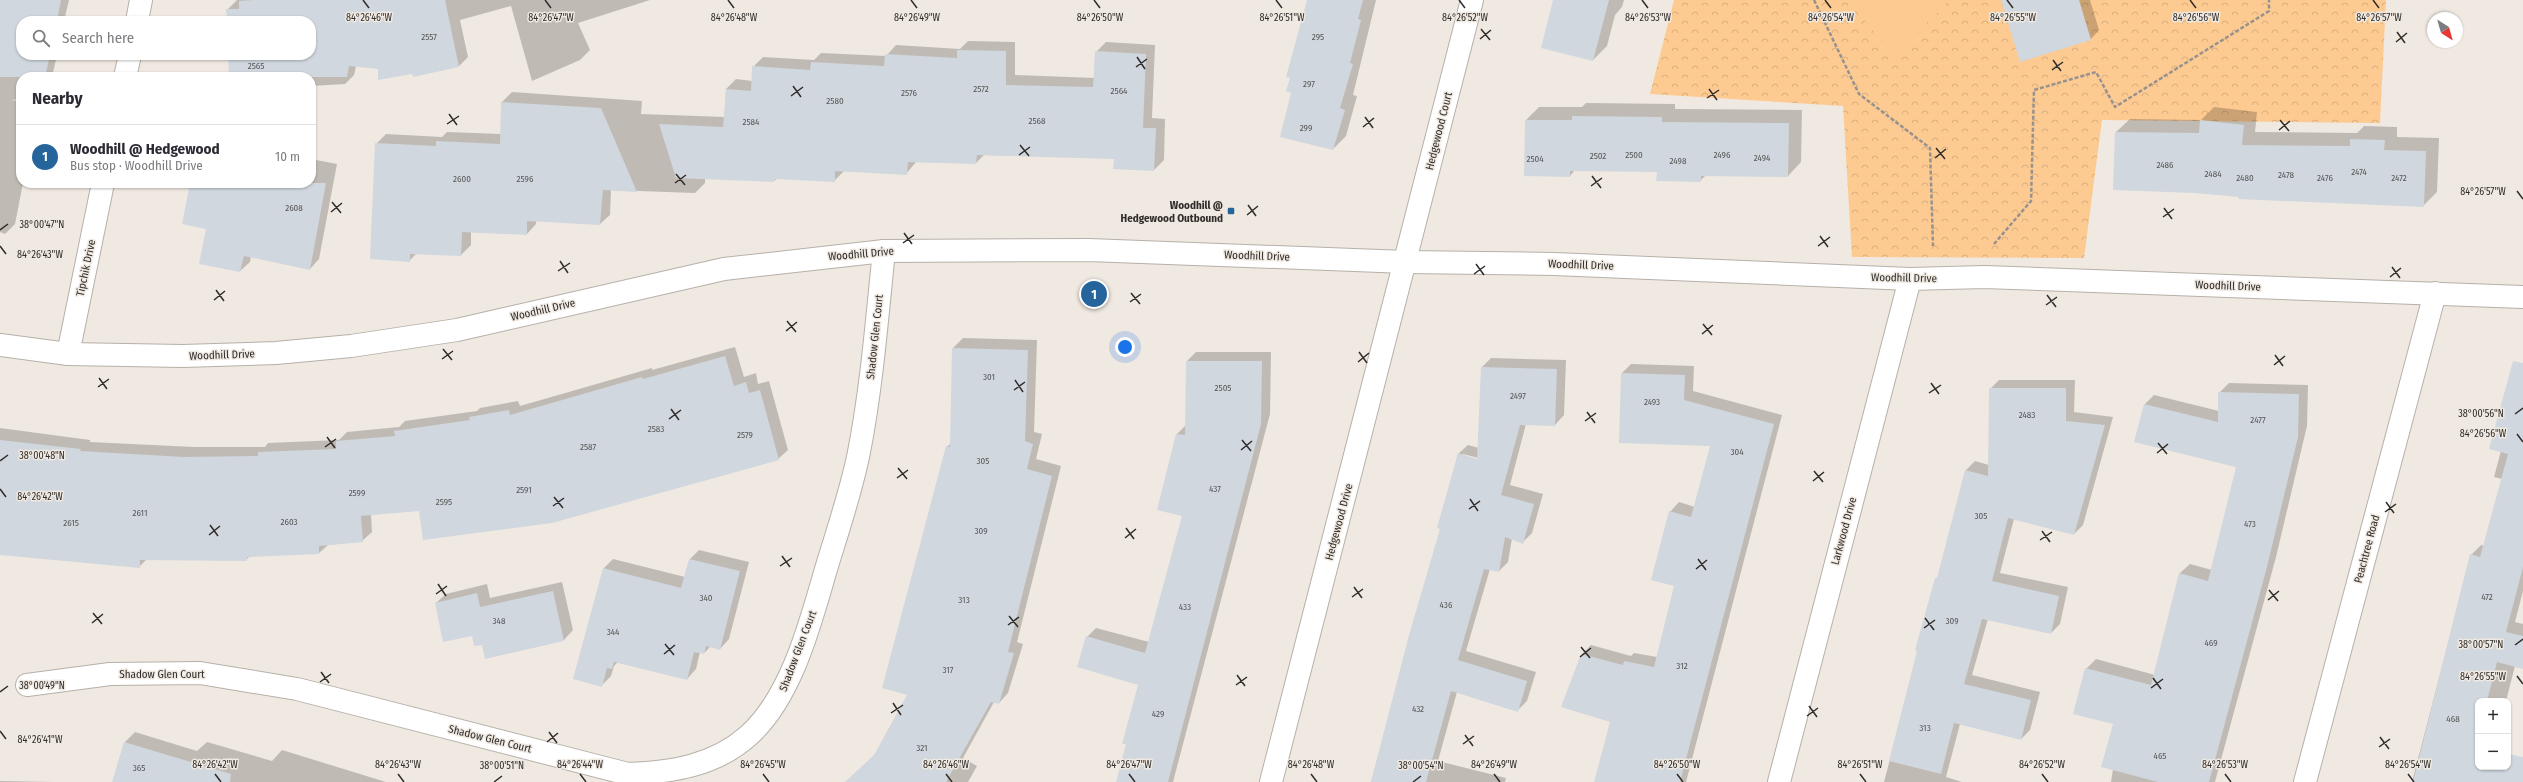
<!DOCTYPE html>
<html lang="en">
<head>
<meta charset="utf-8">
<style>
  body { margin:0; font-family:"Fira Sans Condensed",sans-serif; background:#f7f7f7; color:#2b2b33 }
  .controls { position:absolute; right:12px; bottom:12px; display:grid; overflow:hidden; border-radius:8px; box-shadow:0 1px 3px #0004 }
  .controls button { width:36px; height:36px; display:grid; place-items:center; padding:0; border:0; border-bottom:1px solid #e1e1e2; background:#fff; color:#2b2b33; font:20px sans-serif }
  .compass { position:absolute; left:2427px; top:12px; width:36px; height:36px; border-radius:50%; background:#fff; box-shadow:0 1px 3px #0004; rotate:143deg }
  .you { position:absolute; left:1125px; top:347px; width:14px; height:14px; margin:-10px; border:3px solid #fff; border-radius:50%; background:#1a73e8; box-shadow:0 0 0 6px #1a73e833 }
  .badge { display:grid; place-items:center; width:26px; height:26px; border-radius:50%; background:#26659b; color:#fff; font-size:13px; font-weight:700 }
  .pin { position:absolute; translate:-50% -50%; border:2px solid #fff; box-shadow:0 1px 4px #0006 }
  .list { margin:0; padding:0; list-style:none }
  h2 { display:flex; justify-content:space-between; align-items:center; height:52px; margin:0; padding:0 16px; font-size:17px }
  h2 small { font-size:13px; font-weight:400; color:#7c7c81 }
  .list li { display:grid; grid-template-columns:26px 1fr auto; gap:12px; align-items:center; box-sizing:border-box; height:64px; padding:0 16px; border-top:1px solid #e1e1e2 }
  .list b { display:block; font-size:15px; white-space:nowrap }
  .list p { margin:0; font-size:13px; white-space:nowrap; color:#7c7c81 }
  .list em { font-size:13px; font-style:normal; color:#7c7c81 }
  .icon { flex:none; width:22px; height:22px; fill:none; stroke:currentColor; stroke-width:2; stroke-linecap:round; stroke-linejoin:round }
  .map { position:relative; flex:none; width:2523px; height:782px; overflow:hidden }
  .search { position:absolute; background:#fff; box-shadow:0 1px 3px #0004; left:16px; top:16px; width:300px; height:44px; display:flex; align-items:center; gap:10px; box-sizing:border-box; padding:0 14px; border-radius:16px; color:#7c7c81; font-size:15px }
  .panel { position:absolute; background:#fff; box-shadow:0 1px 3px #0004; left:16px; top:72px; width:300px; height:116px; border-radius:16px }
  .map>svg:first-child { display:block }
  .forest { fill:url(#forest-crowns) }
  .pitch { fill:#fdcb92 }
  .shadow { fill:#0003; fill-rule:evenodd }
  .building { fill:#d0d7de }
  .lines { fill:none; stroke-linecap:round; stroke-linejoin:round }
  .minor-casing { stroke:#b6b0a9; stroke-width:24 }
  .tertiary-casing { stroke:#b6b0a9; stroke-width:24 }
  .path { stroke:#97928d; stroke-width:2.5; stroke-dasharray:4 2; stroke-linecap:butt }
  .minor { stroke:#fff; stroke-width:22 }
  .tertiary { stroke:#fff; stroke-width:22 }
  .ticks { fill:none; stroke:#2f2c29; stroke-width:1.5 }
  .poi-dot { fill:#26659b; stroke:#f0e9e2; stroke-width:1.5 }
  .labels { text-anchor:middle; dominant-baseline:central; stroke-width:3; stroke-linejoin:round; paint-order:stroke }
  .number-label { font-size:9px; fill:#575756 }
  .street-label { font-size:11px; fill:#2f2c29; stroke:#f0e9e2 }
  .poi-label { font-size:11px; font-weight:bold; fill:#2f2c29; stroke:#f0e9e2; text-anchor:end }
  .ticks-label { font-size:10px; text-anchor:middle; fill:#2f2c29; stroke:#f0e9e2; stroke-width:3; stroke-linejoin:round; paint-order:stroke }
</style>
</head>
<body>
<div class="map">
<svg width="2523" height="782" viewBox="0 0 2523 782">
  <defs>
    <pattern id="forest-crowns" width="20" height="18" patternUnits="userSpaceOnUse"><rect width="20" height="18" fill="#fdcb92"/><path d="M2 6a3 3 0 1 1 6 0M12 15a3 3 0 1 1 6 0" fill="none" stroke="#d9ae7e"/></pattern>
  </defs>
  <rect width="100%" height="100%" fill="#f0e9e2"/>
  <!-- forest -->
  <path class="forest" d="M 1674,0 L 2386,0 L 2380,123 L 2102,120 L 2084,258 L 1852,257 L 1843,106 L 1650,94 Z"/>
  <!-- pitch -->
  <path class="pitch" d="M 1847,0 L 1949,0 L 1895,56 Z"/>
  <!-- shadow -->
  <path class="shadow" d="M 0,0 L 69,0 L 64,21 L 21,21 L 21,55 L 57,55 L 52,77 L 21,77 L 21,99 L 12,100 L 21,102 L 21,183 L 23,183 L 15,224 L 5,234 L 0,232 Z
    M 237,0 L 650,0 L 578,23 L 590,50 L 580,60 L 532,81 L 511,6 L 460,20 L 468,57 L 459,66 L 413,72 L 356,66 L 354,75 L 345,84 L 311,86 L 311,77 L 230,77 L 229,55 L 311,55 L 311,21 L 228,21 L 227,10 Z
    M 1308,0 L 1376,0 L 1353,95 L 1357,96 L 1346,136 L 1333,149 L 1293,92 Z
    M 1557,0 L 1624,0 L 1622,7 L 1615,15 L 1607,46 L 1593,60 Z
    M 2002,0 L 2090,0 L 2099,30 L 2091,39 L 2020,60 Z
    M 968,41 L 1015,42 L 1015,75 L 1095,78 L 1096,52 L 1106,42 L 1155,45 L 1152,118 L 1165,119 L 1164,160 L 1154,170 L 1115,158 L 984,155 L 976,163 L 916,162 L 906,174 L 844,171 L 834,181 L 778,178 L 774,181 L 705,178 L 705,183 L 695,193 L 611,190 L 610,215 L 600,224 L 536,220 L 536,224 L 527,234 L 471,232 L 471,245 L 461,255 L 417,253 L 409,261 L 376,144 L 386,134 L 442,137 L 447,132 L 501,134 L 502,102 L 512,92 L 642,101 L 641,114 L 725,117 L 726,89 L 736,79 L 752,81 L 753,67 L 763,57 L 814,60 L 821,53 L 886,56 L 896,45 L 960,49 Z
    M 1586,103 L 1675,104 L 1675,109 L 1802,110 L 1801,162 L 1788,176 L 1706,175 L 1700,181 L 1658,171 L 1575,170 L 1570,176 L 1526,120 L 1539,107 L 1582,107 Z
    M 2214,107 L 2257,112 L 2255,132 L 2357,133 L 2364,126 L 2397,127 L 2397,137 L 2439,138 L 2437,192 L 2423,206 L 2240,196 L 2116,132 L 2130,119 L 2201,120 Z
    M 311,159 L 337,164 L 319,259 L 310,269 L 251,256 L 250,262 L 240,271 L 207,228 L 191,183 L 311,183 Z
    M 963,338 L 1037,340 L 1034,432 L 1042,434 L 1036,459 L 1061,466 L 1017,642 L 1023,644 L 1008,693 L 999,703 L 994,702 L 963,758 L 977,766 L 968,782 L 846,782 L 875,755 L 909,695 L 947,447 L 951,443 L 953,348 Z
    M 735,347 L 744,377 L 756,373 L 758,384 L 769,381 L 788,450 L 778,459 L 420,510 L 371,514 L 372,532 L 362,541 L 328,545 L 319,553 L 250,556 L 246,560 L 147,559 L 139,567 L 0,553 L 0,428 L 90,440 L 90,442 L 194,447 L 265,447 L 268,443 L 339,440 L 347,432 L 399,427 L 405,421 L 477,411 L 480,408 L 518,401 L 520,406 L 652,368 L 652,370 Z
    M 1196,352 L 1271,352 L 1270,414 L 1173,782 L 1117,782 L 1127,744 L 1139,684 L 1087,637 L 1096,628 L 1149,642 L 1183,515 L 1177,434 L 1186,425 L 1187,361 Z
    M 1491,358 L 1566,360 L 1564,415 L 1555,425 L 1526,424 L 1510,485 L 1543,494 L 1532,533 L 1523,542 L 1512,538 L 1508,562 L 1499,571 L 1490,569 L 1466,651 L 1536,672 L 1527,701 L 1518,710 L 1457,692 L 1438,761 L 1506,778 L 1505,782 L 1371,782 L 1441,528 L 1458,454 L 1468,445 L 1479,448 L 1482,367 ZM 1463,454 L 1482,459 L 1482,461 L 1463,456 Z
    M 1631,364 L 1694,366 L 1693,391 L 1782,415 L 1686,782 L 1595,782 L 1611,721 L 1582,654 L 1591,645 L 1631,656 L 1634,653 L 1657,657 L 1676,585 L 1670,512 L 1679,502 L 1695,507 L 1711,445 L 1622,373 Z
    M 1999,380 L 2075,380 L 2074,412 L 2113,417 L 2083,525 L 2074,534 L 2014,519 L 2000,573 L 2068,587 L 2060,624 L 2051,633 L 1988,619 L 1972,675 L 2040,692 L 2030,730 L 2021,739 L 1960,724 L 1946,777 L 1962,782 L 1884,782 L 1966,470 L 1975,461 L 1989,465 L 1990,389 Z
    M 2229,383 L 2308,385 L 2307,426 L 2276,557 L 2215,782 L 2111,782 L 2113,769 L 2114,723 L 2086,669 L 2096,659 L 2155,675 L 2180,573 L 2190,564 L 2212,570 L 2237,467 L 2135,441 L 2145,404 L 2154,395 L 2219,411 L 2219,393 Z
    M 2523,397 L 2523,591 L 2515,622 L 2523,624 L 2523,668 L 2515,666 L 2506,701 L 2478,701 L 2478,767 L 2498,767 L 2494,782 L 2412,782 L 2471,555 L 2481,545 L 2484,546 L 2502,479 L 2494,477 L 2501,451 Z
    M 699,550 L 749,562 L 729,639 L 720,649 L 711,646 L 704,653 L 700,652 L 696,669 L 687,679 L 618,662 L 614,666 L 611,676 L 601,686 L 604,568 L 613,559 L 685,577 L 690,559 Z
    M 562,582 L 573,630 L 564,640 L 483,644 L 436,603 L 446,594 L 487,584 L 490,598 Z
    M 135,732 L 197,751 L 207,742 L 272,761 L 282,750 L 386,782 L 113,782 L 125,742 Z
    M 0,781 L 55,782 L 0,782 Z"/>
  <!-- building -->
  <path class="building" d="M 0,0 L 61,0 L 57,21 L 21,21 L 21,55 L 50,55 L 45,77 L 0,77 Z
    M 253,0 L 445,0 L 459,67 L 413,77 L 412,74 L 378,80 L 378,69 L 349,66 L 347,77 L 229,77 L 228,55 L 311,55 L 311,21 L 227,21 L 226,9 L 239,9 L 239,1 Z
    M 1307,0 L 1363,0 L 1358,19 L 1361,20 L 1350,63 L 1353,64 L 1340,108 L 1345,110 L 1333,150 L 1280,137 L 1291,93 L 1286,91 L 1290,78 L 1286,77 Z
    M 1553,0 L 1609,0 L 1593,61 L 1541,48 Z
    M 2001,0 L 2079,0 L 2091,40 L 2020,62 Z
    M 957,50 L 1006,51 L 1006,85 L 1093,87 L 1095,51 L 1146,54 L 1143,128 L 1156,128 L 1154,171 L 1113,169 L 1114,159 L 977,155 L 976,164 L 908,162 L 907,175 L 835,171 L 835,182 L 775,179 L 774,182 L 676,178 L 659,124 L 723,127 L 726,89 L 751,91 L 752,66 L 810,70 L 811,62 L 884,66 L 885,54 L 957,58 Z
    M 501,102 L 601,108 L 637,192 L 603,190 L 600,225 L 527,221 L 527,235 L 462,232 L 461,256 L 410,254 L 410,262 L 370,259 L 375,143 L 436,146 L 436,141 L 500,144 Z
    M 1572,116 L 1662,117 L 1662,122 L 1789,123 L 1788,177 L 1701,176 L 1701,182 L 1656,181 L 1657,172 L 1570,171 L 1570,177 L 1524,176 L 1525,120 L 1572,120 Z
    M 2200,120 L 2244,125 L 2242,145 L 2350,146 L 2350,139 L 2385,140 L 2384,150 L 2426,151 L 2424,207 L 2238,199 L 2239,197 L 2195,193 L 2113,190 L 2115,132 L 2199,133 Z
    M 190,183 L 326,183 L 310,270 L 244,256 L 240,272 L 199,264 L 206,229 L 182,224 Z
    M 952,348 L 1028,350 L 1025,441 L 1033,444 L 1027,469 L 1052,476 L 1008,652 L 1014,653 L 999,704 L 991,702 L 946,782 L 845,782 L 874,755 L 907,695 L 882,688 L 946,446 L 950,447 Z
    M 725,356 L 734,386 L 746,382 L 749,393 L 760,390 L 779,460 L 552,523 L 423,540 L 419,511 L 361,516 L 363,542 L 319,546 L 319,554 L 247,557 L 247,561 L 140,560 L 140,568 L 0,555 L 0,440 L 81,449 L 80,451 L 184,457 L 258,456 L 258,452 L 336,449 L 336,441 L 395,436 L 394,431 L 470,420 L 469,417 L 509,410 L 510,415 L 642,377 L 643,379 Z
    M 1186,361 L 1262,361 L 1261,424 L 1168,782 L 1116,782 L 1126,744 L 1122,744 L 1138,685 L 1077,667 L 1086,636 L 1145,653 L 1182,516 L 1157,510 L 1176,434 L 1185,435 Z
    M 2513,361 L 2523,363 L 2523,567 L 2506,632 L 2523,636 L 2523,669 L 2497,662 L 2487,701 L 2478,701 L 2476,747 L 2478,767 L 2508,767 L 2508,754 L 2523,757 L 2523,782 L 2413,782 L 2470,554 L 2480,557 L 2508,454 L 2489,449 Z
    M 1481,367 L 1557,369 L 1555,426 L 1520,425 L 1501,495 L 1534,504 L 1523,544 L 1505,537 L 1499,572 L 1484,569 L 1458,660 L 1527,681 L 1518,712 L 1451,691 L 1426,782 L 1371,782 L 1409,635 L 1440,529 L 1437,528 L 1458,453 L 1477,459 Z
    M 1621,373 L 1685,375 L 1684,400 L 1774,424 L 1680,782 L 1594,782 L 1610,722 L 1561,707 L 1581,654 L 1623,665 L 1624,661 L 1654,667 L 1674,586 L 1651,580 L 1669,511 L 1691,517 L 1710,446 L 1619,443 Z
    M 1989,388 L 2066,388 L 2066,421 L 2105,425 L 2074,535 L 2008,518 L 1992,581 L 2059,596 L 2051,634 L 1982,619 L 1964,684 L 2031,700 L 2021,740 L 1954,723 L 1941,774 L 1889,761 L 1917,651 L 1915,650 L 1935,578 L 1937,578 L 1965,470 L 1988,476 Z
    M 2218,392 L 2299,394 L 2298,437 L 2267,567 L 2209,782 L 2158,782 L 2101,767 L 2113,724 L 2073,714 L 2085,668 L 2151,685 L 2179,573 L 2208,581 L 2236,467 L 2134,442 L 2144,404 L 2218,422 Z
    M 689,559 L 740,571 L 720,650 L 706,646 L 704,654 L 694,652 L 687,680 L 614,662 L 612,669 L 607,668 L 602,687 L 573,679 L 603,568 L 681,588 Z
    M 553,591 L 564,641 L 485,659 L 482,645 L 474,646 L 472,636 L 443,642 L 435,603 L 477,593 L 480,607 Z
    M 124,742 L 231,774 L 230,782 L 112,782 Z"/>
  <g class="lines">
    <defs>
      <path id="minor" d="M 137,21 L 141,0
        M 125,77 L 130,55
        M 68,354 L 103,183
        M 27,685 L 110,674 L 200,673 L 297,689 L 628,774 C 672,772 714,766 748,736 C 790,699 809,628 824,576 C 836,535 851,493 859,452 C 872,385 877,318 884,251
        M 1271,782 L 1472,0
        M 1779,782 L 1910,279
        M 2305,782 L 2435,293"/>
      <path id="tertiary" d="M 0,345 L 68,354 L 183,356 L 276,353 L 351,346 L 457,330 L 724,269 L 884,251 L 1089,250 L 1406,262 L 1554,264 L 1910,279 L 1984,277 L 2523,297"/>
    </defs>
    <!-- minor casing -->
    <use href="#minor" class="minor-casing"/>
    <!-- tertiary casing -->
    <use href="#tertiary" class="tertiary-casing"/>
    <!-- path -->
    <path class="path" d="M 1814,0 L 1859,94 L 1930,148 L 1933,246
      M 1994,244 L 2031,201 L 2034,90 L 2096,72 L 2115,107 L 2269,11 L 2269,0"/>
    <!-- minor -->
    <use href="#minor" class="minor"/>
    <!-- tertiary -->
    <use href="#tertiary" class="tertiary"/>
  </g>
  <!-- ticks -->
  <path class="ticks" d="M 363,0 L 369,8M 545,0 L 551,8M 728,0 L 734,8M 911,0 L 917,8M 1094,0 L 1100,8M 1276,0 L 1282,8M 1459,0 L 1465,8M 1642,0 L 1648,8M 1825,0 L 1831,8M 2007,0 L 2013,8M 2190,0 L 2196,8M 2373,0 L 2379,8M 1481,29 L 1490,40M 2397,32 L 2405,43M 1480,39 L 1491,30M 2396,42 L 2407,33M 1137,57 L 1145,69M 2053,60 L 2061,71M 1136,67 L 1147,59M 2052,70 L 2063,62M 793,86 L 801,97M 1709,89 L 1717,100M 791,96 L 803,87M 1707,98 L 1719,90M 449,114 L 457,125M 1365,117 L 1373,128M 2280,120 L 2289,131M 447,124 L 459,116M 1363,127 L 1374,118M 2279,130 L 2290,121M 1020,145 L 1029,156M 1936,148 L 1945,159M 1019,155 L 1030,147M 1935,158 L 1946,149M 676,174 L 685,185M 1592,176 L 1601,188M 675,183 L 686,175M 1591,186 L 1602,178M 2517,191 L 2523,199M 332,202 L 341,213M 1248,205 L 1256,216M 2164,208 L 2172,219M 331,212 L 342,203M 1247,215 L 1258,206M 2163,217 L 2174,209M 0,230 L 8,224M 904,233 L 912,244M 1820,236 L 1828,247M 903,243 L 914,235M 0,246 L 6,254M 1818,246 L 1830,237M 560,261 L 568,273M 1476,264 L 1484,275M 2392,267 L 2400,278M 558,271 L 570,263M 1474,274 L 1485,266M 2390,277 L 2401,268M 216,290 L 224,301M 1131,293 L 1140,304M 2047,295 L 2056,307M 214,300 L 225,291M 1130,302 L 1141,294M 2046,305 L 2057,297M 787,321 L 796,332M 1703,324 L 1712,335M 786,331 L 797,322M 1702,334 L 1713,325M 443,349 L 452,360M 1359,352 L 1367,363M 2275,355 L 2283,366M 442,359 L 453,351M 1358,362 L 1369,353M 2274,365 L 2285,356M 99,378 L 107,389M 1015,380 L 1023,392M 1931,383 L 1939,394M 98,387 L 109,379M 1014,390 L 1025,382M 1929,393 L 1941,385M 671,409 L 679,420M 1587,412 L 1595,423M 2515,414 L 2523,408M 669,419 L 681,410M 1585,421 L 1596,413M 2517,434 L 2523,442M 327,437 L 335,448M 1242,440 L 1251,451M 2158,443 L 2167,454M 325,447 L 336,439M 1241,450 L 1252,441M 2157,453 L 2168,444M 0,461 L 8,455M 898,468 L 907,479M 1814,471 L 1823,482M 897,478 L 908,470M 1813,481 L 1824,472M 0,489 L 6,497M 554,497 L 563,508M 1470,499 L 1478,511M 2386,502 L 2394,513M 553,506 L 564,498M 1469,509 L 1480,501M 2385,512 L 2396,504M 210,525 L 218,536M 1126,528 L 1134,539M 2042,531 L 2050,542M 209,535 L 220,526M 1125,538 L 1136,529M 2040,540 L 2052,532M 782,556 L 790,567M 1698,559 L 1706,570M 780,566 L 792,558M 1696,569 L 1707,560M 438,584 L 446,596M 1354,587 L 1362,598M 2269,590 L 2278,601M 436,594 L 447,586M 1352,597 L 1363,589M 2268,600 L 2279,591M 93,613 L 102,624M 1009,616 L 1018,627M 1925,618 L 1934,630M 92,623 L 103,614M 1008,625 L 1019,617M 1924,628 L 1935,620M 665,644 L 674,655M 2515,645 L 2523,639M 1581,647 L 1590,658M 664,654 L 675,645M 1580,657 L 1591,648M 321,672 L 329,683M 1237,675 L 1245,686M 2517,676 L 2523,684M 2153,678 L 2161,689M 320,682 L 331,674M 1236,685 L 1247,677M 2151,688 L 2163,679M 0,692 L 8,686M 893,703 L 901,715M 1809,706 L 1817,717M 891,713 L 903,705M 1807,716 L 1818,708M 0,731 L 6,739M 549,732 L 557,743M 1465,735 L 1473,746M 2380,737 L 2389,749M 547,742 L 558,733M 1463,744 L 1474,736M 2379,747 L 2390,739M 215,774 L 221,782M 398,774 L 404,782M 580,774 L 586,782M 763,774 L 769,782M 946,774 L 952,782M 1129,774 L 1135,782M 1311,774 L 1317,782M 1494,774 L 1500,782M 1677,774 L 1683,782M 1860,774 L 1866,782M 2042,774 L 2048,782M 2225,774 L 2231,782M 2408,774 L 2414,782M 494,782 L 502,776M 1413,782 L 1421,776"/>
  <!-- markers -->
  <rect class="poi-dot" x="1227" y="207" width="8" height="8" rx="2"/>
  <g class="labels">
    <!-- number labels -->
    <g class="number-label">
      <text x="429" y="37">2557</text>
      <text x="1318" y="37">295</text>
      <text x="256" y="66">2565</text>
      <text x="1309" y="84">297</text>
      <text x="981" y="89">2572</text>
      <text x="1119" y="91">2564</text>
      <text x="909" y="93">2576</text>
      <text x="835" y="101">2580</text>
      <text x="1037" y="121">2568</text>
      <text x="751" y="122">2584</text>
      <text x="1306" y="128">299</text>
      <text x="1634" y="155">2500</text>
      <text x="1722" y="155">2496</text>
      <text x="1598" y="156">2502</text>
      <text x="1762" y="158">2494</text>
      <text x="1535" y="159">2504</text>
      <text x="1678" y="161">2498</text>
      <text x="2165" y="165">2486</text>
      <text x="2359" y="172">2474</text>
      <text x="2213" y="174">2484</text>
      <text x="2286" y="175">2478</text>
      <text x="2245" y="178">2480</text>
      <text x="2325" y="178">2476</text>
      <text x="2399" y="178">2472</text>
      <text x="462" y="179">2600</text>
      <text x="525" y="179">2596</text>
      <text x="294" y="208">2608</text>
      <text x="989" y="377">301</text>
      <text x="1223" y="388">2505</text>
      <text x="1518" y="396">2497</text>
      <text x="1652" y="402">2493</text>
      <text x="2027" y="415">2483</text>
      <text x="2258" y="420">2477</text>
      <text x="656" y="429">2583</text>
      <text x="745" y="435">2579</text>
      <text x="588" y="447">2587</text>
      <text x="1737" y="452">304</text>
      <text x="983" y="461">305</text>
      <text x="1215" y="489">437</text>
      <text x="524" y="490">2591</text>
      <text x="357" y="493">2599</text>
      <text x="444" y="502">2595</text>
      <text x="140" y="513">2611</text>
      <text x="1981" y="516">305</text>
      <text x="289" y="522">2603</text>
      <text x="71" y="523">2615</text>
      <text x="2250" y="524">473</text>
      <text x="981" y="531">309</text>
      <text x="2487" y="597">472</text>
      <text x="706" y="598">340</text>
      <text x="964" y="600">313</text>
      <text x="1446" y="605">436</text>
      <text x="1185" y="607">433</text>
      <text x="499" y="621">348</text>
      <text x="1952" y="621">309</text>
      <text x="613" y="632">344</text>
      <text x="2211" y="643">469</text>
      <text x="1682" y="666">312</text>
      <text x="948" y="670">317</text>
      <text x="1418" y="709">432</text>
      <text x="1158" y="714">429</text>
      <text x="2453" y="719">468</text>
      <text x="1925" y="728">313</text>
      <text x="922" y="748">321</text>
      <text x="2160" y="756">465</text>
      <text x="139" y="768">365</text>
    </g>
    <!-- street labels -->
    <g class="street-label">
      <text transform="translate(1439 131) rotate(-76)">Hedgewood Court</text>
      <text transform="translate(861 254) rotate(-5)">Woodhill Drive</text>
      <text transform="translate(1257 256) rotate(2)">Woodhill Drive</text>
      <text transform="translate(1581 265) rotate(2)">Woodhill Drive</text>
      <text transform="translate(86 268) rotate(-78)">Tipchik Drive</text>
      <text transform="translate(1904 278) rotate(1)">Woodhill Drive</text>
      <text transform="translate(2228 286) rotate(2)">Woodhill Drive</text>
      <text transform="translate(543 310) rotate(-13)">Woodhill Drive</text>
      <text transform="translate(875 337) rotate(-84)">Shadow Glen Court</text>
      <text transform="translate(222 355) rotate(-2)">Woodhill Drive</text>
      <text transform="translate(1339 522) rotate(-75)">Hedgewood Drive</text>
      <text transform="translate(1844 531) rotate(-75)">Larkwood Drive</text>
      <text transform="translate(2367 549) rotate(-75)">Peachtree Road</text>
      <text transform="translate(798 651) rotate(-69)">Shadow Glen Court</text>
      <text x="162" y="674">Shadow Glen Court</text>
      <text transform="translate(490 739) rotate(14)">Shadow Glen Court</text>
    </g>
    <!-- poi labels -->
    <g class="poi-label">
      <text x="1223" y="205">Woodhill @<tspan x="1223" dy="13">Hedgewood Outbound</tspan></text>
    </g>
  </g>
  <g class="ticks-label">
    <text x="369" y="21">84°26'46"W</text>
    <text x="551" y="21">84°26'47"W</text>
    <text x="734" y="21">84°26'48"W</text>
    <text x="917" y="21">84°26'49"W</text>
    <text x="1100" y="21">84°26'50"W</text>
    <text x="1282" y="21">84°26'51"W</text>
    <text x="1465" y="21">84°26'52"W</text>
    <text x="1648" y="21">84°26'53"W</text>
    <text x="1831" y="21">84°26'54"W</text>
    <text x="2013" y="21">84°26'55"W</text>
    <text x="2196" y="21">84°26'56"W</text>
    <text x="2379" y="21">84°26'57"W</text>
    <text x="2483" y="195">84°26'57"W</text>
    <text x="42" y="228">38°00'47"N</text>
    <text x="40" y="258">84°26'43"W</text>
    <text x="2481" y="417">38°00'56"N</text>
    <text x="2483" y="437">84°26'56"W</text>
    <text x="42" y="459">38°00'48"N</text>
    <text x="40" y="500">84°26'42"W</text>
    <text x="2481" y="648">38°00'57"N</text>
    <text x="2483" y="680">84°26'55"W</text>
    <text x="42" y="689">38°00'49"N</text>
    <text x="40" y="743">84°26'41"W</text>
    <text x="215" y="768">84°26'42"W</text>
    <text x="398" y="768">84°26'43"W</text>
    <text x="580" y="768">84°26'44"W</text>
    <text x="763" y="768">84°26'45"W</text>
    <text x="946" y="768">84°26'46"W</text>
    <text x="1129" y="768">84°26'47"W</text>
    <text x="1311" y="768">84°26'48"W</text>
    <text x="1494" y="768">84°26'49"W</text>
    <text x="1677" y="768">84°26'50"W</text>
    <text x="1860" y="768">84°26'51"W</text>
    <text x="2042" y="768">84°26'52"W</text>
    <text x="2225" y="768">84°26'53"W</text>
    <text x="2408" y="768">84°26'54"W</text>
    <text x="502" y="769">38°00'51"N</text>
    <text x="1421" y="769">38°00'54"N</text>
  </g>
</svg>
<div class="controls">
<button>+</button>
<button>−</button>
</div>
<svg class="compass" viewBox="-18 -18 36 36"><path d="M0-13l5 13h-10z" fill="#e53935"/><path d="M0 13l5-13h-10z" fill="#7c7c81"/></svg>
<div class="you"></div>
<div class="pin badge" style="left:1094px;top:294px">1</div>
<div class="search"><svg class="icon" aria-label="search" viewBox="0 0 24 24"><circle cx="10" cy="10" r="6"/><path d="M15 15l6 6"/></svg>Search here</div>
<section class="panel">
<h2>Nearby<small></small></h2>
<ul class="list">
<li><span class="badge">1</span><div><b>Woodhill @ Hedgewood</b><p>Bus stop · Woodhill Drive</p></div><em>10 m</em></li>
</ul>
</section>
</div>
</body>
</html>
